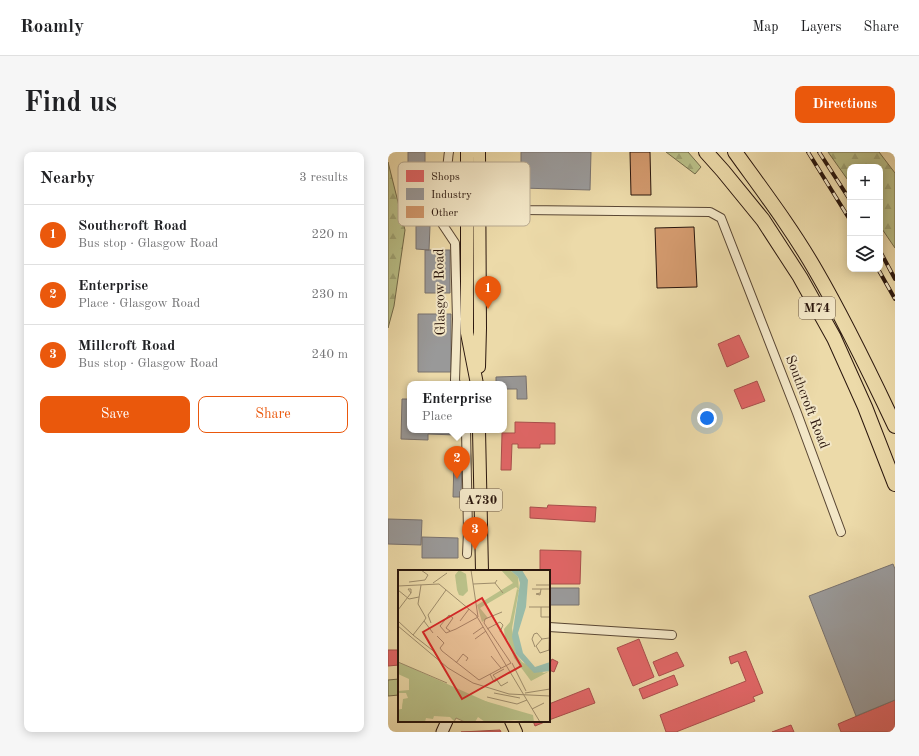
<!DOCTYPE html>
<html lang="en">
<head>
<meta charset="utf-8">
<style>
  body { margin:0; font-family:"Old Standard TT",serif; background:#f6f6f6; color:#202124 }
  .controls { position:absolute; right:12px; top:12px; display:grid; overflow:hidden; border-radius:8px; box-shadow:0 2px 10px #0003 }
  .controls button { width:36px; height:36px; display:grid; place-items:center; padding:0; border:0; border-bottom:1px solid #e0e0e0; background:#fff; color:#202124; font:20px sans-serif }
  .you { position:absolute; left:319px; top:266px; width:14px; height:14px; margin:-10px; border:3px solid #fff; border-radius:50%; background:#1a73e8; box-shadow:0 0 0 6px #1a73e833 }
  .badge { display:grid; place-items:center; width:26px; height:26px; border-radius:50%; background:#ea580c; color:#fff; font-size:13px; font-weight:700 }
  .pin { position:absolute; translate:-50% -33px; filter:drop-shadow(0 1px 2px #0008) }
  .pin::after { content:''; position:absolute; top:21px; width:14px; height:12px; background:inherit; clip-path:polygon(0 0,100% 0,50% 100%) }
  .popup { position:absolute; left:19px; top:229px; width:100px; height:52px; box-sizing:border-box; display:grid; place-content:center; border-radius:8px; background:#fff; filter:drop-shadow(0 1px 3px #0005); font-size:13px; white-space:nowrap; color:#757577 }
  .popup b { font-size:15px; color:#202124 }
  .popup::after { content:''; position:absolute; left:50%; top:100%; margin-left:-8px; border:8px solid transparent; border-top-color:#fff }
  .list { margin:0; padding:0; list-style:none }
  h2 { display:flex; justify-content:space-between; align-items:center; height:52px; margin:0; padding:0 16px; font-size:17px }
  h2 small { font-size:13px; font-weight:400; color:#757577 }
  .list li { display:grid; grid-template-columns:26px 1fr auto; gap:12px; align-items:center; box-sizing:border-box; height:60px; padding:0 16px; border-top:1px solid #e0e0e0 }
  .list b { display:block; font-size:15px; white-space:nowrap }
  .list p { margin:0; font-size:13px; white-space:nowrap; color:#757577 }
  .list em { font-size:13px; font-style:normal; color:#757577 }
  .actions { display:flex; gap:8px; padding:12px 16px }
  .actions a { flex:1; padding:9px 0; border:1px solid #ea580c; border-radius:8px; text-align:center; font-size:14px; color:#ea580c }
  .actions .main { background:#ea580c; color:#fff }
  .icon { flex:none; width:22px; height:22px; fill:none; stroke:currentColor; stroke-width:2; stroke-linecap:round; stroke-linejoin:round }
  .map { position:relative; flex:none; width:507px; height:580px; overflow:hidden; border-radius:8px }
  header { display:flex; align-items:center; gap:24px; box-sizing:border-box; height:56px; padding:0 20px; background:#fff; border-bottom:1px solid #e0e0e0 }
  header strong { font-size:19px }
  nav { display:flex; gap:22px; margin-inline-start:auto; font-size:14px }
  .intro { display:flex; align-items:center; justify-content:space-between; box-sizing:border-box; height:96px; padding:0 24px }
  h1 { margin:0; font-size:28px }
  .button { padding:10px 18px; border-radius:8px; background:#ea580c; color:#fff; font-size:14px; font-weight:700 }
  main { display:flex; gap:24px; padding:0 24px }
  aside { flex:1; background:#fff; border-radius:8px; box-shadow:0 2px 10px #0003 }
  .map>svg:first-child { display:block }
  .green { fill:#b9bf87; stroke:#726a4a }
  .forest { fill:url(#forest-firs); stroke:#726a4a }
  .shops { fill:#e06666; stroke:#a94e4b }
  .industry { fill:#999; stroke:#78726f }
  .building { fill:#d2996d; stroke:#2a160d }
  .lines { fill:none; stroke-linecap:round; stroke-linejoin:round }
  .street-casing { stroke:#5a4734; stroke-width:10 }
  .secondary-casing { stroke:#2a160d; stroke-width:13 }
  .primary-casing { stroke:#2a160d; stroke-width:14 }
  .highway-casing { stroke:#2a160d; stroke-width:16 }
  .street { stroke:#f3e7c7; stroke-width:8 }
  .secondary { stroke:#f3e7c7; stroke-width:11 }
  .primary { stroke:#ecdaa9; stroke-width:12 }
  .highway { stroke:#ecdaa9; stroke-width:14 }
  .rail-casing { stroke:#2a160d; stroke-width:4 }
  .rail { stroke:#f3e7c7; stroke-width:2.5; stroke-dasharray:8; stroke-linecap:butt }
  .labels { text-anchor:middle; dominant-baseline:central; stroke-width:4; stroke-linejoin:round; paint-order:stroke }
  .shield { fill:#f3e7c7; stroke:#665545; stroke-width:1 }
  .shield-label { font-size:13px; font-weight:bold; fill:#2a160d }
  .street-label { font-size:14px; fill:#2a160d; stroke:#f3e7c7 }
  .inset-road { fill:none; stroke:#9e8c6b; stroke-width:1 }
  .view { fill:#d62828; fill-opacity:0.15; stroke:#d62828; stroke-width:2 }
  .inset-edge { fill:none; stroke:#2a160d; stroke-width:2 }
  .key { fill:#f3e7c7; stroke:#b7a88f; stroke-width:1 }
  .key-label { font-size:11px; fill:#2a160d }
</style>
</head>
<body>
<header>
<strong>Roamly</strong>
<nav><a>Map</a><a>Layers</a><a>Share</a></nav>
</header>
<div class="intro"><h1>Find us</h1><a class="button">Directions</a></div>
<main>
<aside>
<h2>Nearby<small>3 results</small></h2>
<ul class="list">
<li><span class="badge">1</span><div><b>Southcroft Road</b><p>Bus stop · Glasgow Road</p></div><em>220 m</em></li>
<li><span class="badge">2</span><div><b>Enterprise</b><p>Place · Glasgow Road</p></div><em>230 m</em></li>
<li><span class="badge">3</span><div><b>Millcroft Road</b><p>Bus stop · Glasgow Road</p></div><em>240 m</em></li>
</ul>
<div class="actions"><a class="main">Save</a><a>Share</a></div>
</aside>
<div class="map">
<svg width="507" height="580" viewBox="0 0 507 580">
  <defs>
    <pattern id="forest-firs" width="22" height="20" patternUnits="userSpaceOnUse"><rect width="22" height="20" fill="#b9bf87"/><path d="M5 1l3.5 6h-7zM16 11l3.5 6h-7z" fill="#9fa373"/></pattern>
  </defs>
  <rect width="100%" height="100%" fill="#ecdaa9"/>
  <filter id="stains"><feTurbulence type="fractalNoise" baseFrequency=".005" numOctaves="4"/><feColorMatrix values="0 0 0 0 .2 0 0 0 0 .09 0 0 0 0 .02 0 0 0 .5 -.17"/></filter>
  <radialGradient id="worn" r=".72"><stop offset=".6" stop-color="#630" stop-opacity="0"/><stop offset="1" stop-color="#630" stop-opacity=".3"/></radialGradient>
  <!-- green -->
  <path class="green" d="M 11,527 L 11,543 L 0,544 L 0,528 Z"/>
  <!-- forest -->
  <path class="forest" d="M 278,0 L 300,0 L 313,15 L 307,22 Z
    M 440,0 L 491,0 L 507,21 L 507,96 L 492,74 L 492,15 L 462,15 L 462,31 Z
    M 0,10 L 17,78 L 6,154 L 0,176 Z"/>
  <!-- shops -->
  <path class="shops" d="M 351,183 L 361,205 L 339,215 L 330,192 Z
    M 369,229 L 377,249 L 354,257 L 346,238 Z
    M 127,270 L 167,271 L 167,292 L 152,292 L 152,296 L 130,296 L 130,292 L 124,292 L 123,318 L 113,318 L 114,281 L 127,281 Z
    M 160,353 L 208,355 L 207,370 L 142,366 L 142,355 L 159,356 Z
    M 152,398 L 193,399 L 192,432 L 161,432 L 161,419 L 152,419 Z
    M 251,487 L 266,525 L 245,534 L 229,496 Z
    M 0,498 L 11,498 L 11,513 L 0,514 Z
    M 358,499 L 375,541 L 365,545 L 367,549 L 288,580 L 278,580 L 272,563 L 358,529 L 350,509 L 343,512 L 341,505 Z
    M 289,500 L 296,514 L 271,524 L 265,510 Z
    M 164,507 L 170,510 L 166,520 L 161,518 L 161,510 L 162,511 Z
    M 286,523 L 290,533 L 255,547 L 251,537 Z
    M 201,536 L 207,551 L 161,568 L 161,552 Z
    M 507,548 L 507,580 L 453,580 L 450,572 Z
    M 145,569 L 159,569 L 147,574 Z
    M 403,573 L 406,580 L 384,580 Z
    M 112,578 L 113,580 L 73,580 Z"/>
  <!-- industry -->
  <path class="industry" d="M 20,0 L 37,0 L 37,18 L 20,18 Z
    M 133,0 L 203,0 L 202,38 L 133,36 Z
    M 28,74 L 42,74 L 41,98 L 28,97 Z
    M 37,98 L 62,98 L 62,141 L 37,141 Z
    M 30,162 L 63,162 L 63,220 L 30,220 Z
    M 138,224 L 139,247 L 129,247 L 129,237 L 116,237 L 116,232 L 108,232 L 108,225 Z
    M 14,247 L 22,247 L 22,278 L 68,278 L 68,283 L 40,282 L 40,288 L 13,287 Z
    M 66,310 L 74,310 L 73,345 L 65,345 Z
    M 0,367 L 34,368 L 33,393 L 0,392 Z
    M 34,385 L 70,386 L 70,406 L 34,406 Z
    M 505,412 L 507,417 L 507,548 L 468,564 L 421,444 Z
    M 161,436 L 191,436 L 191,453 L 161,453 Z"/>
  <!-- building -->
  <path class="building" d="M 242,0 L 262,0 L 263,43 L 243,43 Z
    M 306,75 L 309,135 L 269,136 L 267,76 Z"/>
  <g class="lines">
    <defs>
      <path id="street" d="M 50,53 C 47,38 55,29 59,16 C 60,11 60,5 61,0
        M 68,232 L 67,228 L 69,167 L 67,91 L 51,67 L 49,60 L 50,53 L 55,49 L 71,48 L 91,53 L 135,58 L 322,60 L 333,66 L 409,261 L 453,380
        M 78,278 L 80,380 L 79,402
        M 161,475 L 284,483"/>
      <path id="secondary" d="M 54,580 L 59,569"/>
      <path id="primary" d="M 79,0 L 79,181 L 89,232
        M 91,215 L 92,176 L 91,0
        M 91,278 L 94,419
        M 123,569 L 128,580"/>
      <path id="highway" d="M 318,0 L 335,19 L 375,68 L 412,125 L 446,186 L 477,255 L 507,332
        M 347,0 C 375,39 404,77 428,119 C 457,169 482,221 507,274"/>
    </defs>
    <!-- street casing -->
    <use href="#street" class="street-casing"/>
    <!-- secondary casing -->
    <use href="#secondary" class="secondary-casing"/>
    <!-- primary casing -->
    <use href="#primary" class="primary-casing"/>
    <!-- highway casing -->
    <use href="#highway" class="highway-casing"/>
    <!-- street -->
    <use href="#street" class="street"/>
    <!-- secondary -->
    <use href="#secondary" class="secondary"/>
    <!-- primary -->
    <use href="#primary" class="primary"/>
    <!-- highway -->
    <use href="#highway" class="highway"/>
    <defs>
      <path id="rail" d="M 420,0 L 462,68
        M 431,0 L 462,48
        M 492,99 L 507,127
        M 490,117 L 507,147"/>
    </defs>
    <!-- rail casing -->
    <use href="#rail" class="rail-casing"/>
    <!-- rail -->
    <use href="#rail" class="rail"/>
  </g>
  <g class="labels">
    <!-- shield labels -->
    <g class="shield">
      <rect x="411" y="145" width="36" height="22" rx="3"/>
      <rect x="72" y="337" width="42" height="22" rx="3"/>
    </g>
    <g class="shield-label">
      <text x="429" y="156">M74</text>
      <text x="93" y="348">A730</text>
    </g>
    <!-- street labels -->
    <g class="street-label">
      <text transform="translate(52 140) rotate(-91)">Glasgow Road</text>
      <text transform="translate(419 250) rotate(69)">Southcroft Road</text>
    </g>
  </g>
  <!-- overview -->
  <g transform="translate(10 418)">
    <rect width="152" height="152" fill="#ecdaa9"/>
    <path d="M 61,0 L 68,4 L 70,21 L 65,26 L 61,25 L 59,20 L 57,5 ZM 103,0 L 112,0 L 120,7 L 121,20 L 118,17 L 82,38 L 90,48 L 84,52 L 79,35 L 115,13 ZM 0,92 L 80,129 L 135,145 L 136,152 L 117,150 L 87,152 L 80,147 L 77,152 L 68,152 L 58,148 L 56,151 L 52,147 L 36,146 L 35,149 L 28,148 L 27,152 L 0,152 L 0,140 L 4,139 L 5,129 L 10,128 L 8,123 L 0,123 L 0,121 L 11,120 L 11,109 L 0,104 Z" fill="#b9bf87"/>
    <path d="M 119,19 L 121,20 L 114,58 L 118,84 L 124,92 L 146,103 L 152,101 L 133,111 L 116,88 L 110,70 L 107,69 L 106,59 L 112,52 ZM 0,92 L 94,134 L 92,139 L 56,124 L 50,135 L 44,136 L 33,144 L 0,144 L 0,140 L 4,139 L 5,132 L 12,129 L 12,106 L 5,104 L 9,98 L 0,95 Z" fill="#b9bf87"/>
    <path d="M 112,0 L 124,0 L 130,10 L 128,37 L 120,63 L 125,83 L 137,97 L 152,92 L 152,101 L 136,103 L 118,84 L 114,67 L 122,13 L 120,7 Z" fill="#99bba9"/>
    <path class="inset-road" d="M 11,12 L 27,10 L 30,5 L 23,0M 35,13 L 49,3M 97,13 L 105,23M 41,14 L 78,45 L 142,152M 75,14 L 97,13 L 99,10M 23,15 L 20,34 L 28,48 L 26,51M 138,15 L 152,15M 0,16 L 41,14M 134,19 L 152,19M 0,20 L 11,29 L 21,27M 142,23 L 138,24 L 142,25 L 143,19M 131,37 L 152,37M 143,37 L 143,47 L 151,47M 0,40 L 13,23 L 13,19 L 10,19 L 13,23M 0,51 L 15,65M 62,51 L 71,39M 33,53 L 30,45 L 48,20M 0,56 L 50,98 L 75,113 L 111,124 L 152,126M 89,59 L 102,52 L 105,55 L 102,62M 52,61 L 48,58 L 55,48 L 51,45 L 42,56 L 48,63 L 58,59 L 80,47 L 73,0M 35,63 L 26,51 L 15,65 L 38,83M 75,64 L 85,57M 39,66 L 46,73 L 42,78 L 44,81 L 81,110 L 113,93 L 86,53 L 87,49 L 104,42M 77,69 L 88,61M 137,77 L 134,69 L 136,64 L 139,63 L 144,69M 151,80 L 142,83 L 138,76 L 144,69 L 151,68M 151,81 L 152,27M 93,86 L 103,98M 0,92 L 49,113M 58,93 L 65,84 L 70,88 L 68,91M 114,93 L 128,121M 92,104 L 96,112 L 99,110 L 95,105 L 106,99M 99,110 L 103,116 L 110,112M 96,123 L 122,128M 127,123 L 152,119M 89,127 L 119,134 L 129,130M 134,139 L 146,133M 56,152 L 58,148 L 67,152"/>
    <path class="view" d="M 84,28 L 123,96 L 64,129 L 25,62 Z"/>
    <rect width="152" height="152" class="inset-edge"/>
  </g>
  <!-- legend -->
  <rect x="10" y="10" width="132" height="64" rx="6" class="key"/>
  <rect x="18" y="18" width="18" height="12" fill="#e06666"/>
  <rect x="18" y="36" width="18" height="12" fill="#999"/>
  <rect x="18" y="54" width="18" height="12" fill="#d2996d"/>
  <g class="key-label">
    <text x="43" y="28">Shops</text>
    <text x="43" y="46">Industry</text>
    <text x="43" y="64">Other</text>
  </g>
  <rect width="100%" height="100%" filter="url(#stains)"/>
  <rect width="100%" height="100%" fill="url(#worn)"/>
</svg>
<div class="controls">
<button>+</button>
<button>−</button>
<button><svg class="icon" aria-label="layers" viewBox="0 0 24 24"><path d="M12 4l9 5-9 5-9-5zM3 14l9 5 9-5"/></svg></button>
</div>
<div class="you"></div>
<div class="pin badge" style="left:100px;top:157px">1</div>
<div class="pin badge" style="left:69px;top:327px">2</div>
<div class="popup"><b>Enterprise</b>Place</div>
<div class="pin badge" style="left:87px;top:398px">3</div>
</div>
</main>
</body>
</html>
